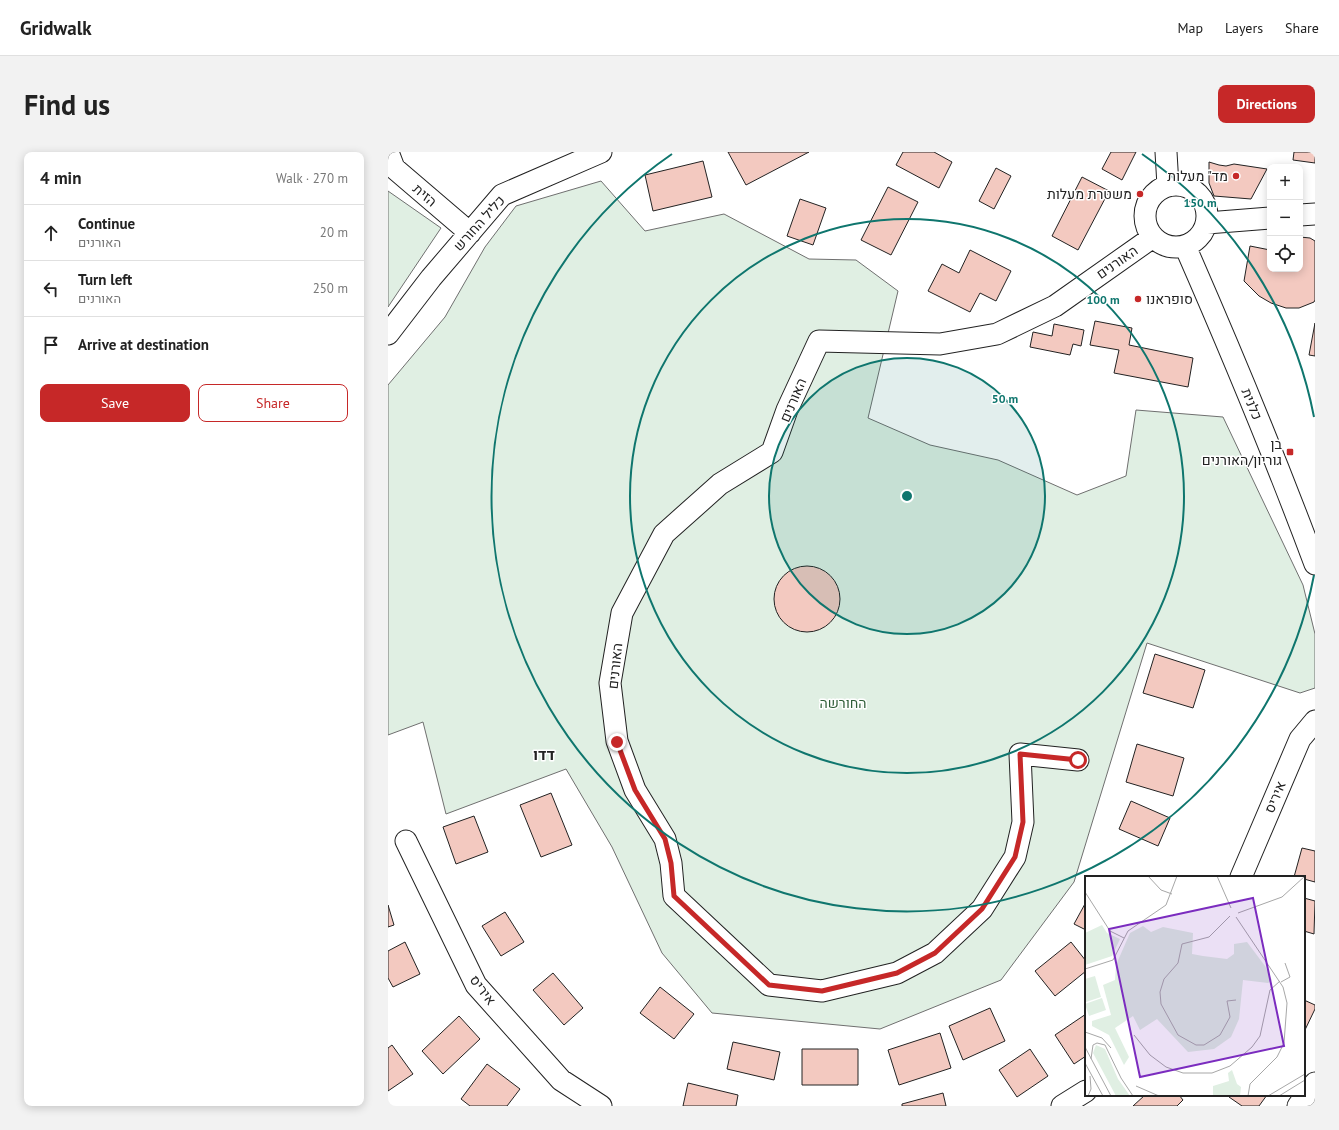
<!DOCTYPE html>
<html lang="en">
<head>
<meta charset="utf-8">
<style>
  body { margin:0; font-family:"PT Sans",Heebo,sans-serif; background:#f2f2f2; color:#222 }
  .controls { position:absolute; right:12px; top:12px; display:grid; overflow:hidden; border-radius:8px; box-shadow:0 2px 10px #0003 }
  .controls button { width:36px; height:36px; display:grid; place-items:center; padding:0; border:0; border-bottom:1px solid #e0e0e0; background:#fff; color:#222; font:20px sans-serif }
  .stop { position:absolute; width:12px; height:12px; margin:-9px; border:3px solid #c62828; border-radius:50%; background:#fff }
  .stop.end { background:#c62828; border-color:#fff; box-shadow:0 1px 4px #0008 }
  .list { margin:0; padding:0; list-style:none }
  h2 { display:flex; justify-content:space-between; align-items:center; height:52px; margin:0; padding:0 16px; font-size:17px }
  h2 small { font-size:13px; font-weight:400; color:#767676 }
  .list li { display:grid; grid-template-columns:26px 1fr auto; gap:12px; align-items:center; box-sizing:border-box; height:56px; padding:0 16px; border-top:1px solid #e0e0e0 }
  .list b { display:block; font-size:15px; white-space:nowrap }
  .list p { margin:0; font-size:13px; white-space:nowrap; color:#767676 }
  .list em { font-size:13px; font-style:normal; color:#767676 }
  .actions { display:flex; gap:8px; padding:12px 16px }
  .actions a { flex:1; padding:9px 0; border:1px solid #c62828; border-radius:8px; text-align:center; font-size:14px; color:#c62828 }
  .actions .main { background:#c62828; color:#fff }
  .icon { flex:none; width:22px; height:22px; fill:none; stroke:currentColor; stroke-width:2; stroke-linecap:round; stroke-linejoin:round }
  .map { position:relative; flex:none; width:927px; height:954px; overflow:hidden; border-radius:8px }
  header { display:flex; align-items:center; gap:24px; box-sizing:border-box; height:56px; padding:0 20px; background:#fff; border-bottom:1px solid #e0e0e0 }
  header strong { font-size:19px }
  nav { display:flex; gap:22px; margin-inline-start:auto; font-size:14px }
  .intro { display:flex; align-items:center; justify-content:space-between; box-sizing:border-box; height:96px; padding:0 24px }
  h1 { margin:0; font-size:28px }
  .button { padding:10px 18px; border-radius:8px; background:#c62828; color:#fff; font-size:14px; font-weight:700 }
  main { display:flex; gap:24px; padding:0 24px }
  aside { flex:1; background:#fff; border-radius:8px; box-shadow:0 2px 10px #0003 }
  .map>svg:first-child { display:block }
  .green { fill:#e0efe3; stroke:#6f6f6f }
  .building { fill:#f3c9c0; stroke:#222 }
  .lines { fill:none; stroke-linecap:round; stroke-linejoin:round }
  .minor-casing { stroke:#222; stroke-width:23 }
  .minor { stroke:#fff; stroke-width:21 }
  .route { stroke:#c62828; stroke-width:5 }
  .ring { fill:none; stroke:#0f766e; stroke-width:2 }
  .poi-dot { fill:#c62828; stroke:#fff; stroke-width:1.5 }
  .labels { text-anchor:middle; dominant-baseline:central; stroke-width:3; stroke-linejoin:round; paint-order:stroke }
  .poi-label { font-size:14px; fill:#222; stroke:#fff; text-anchor:end }
  .street-label { font-size:14px; fill:#222; stroke:#fff }
  .park-label { font-size:14px; fill:#2f5e38; stroke:#fff }
  .neighbourhood-label { font-size:15px; font-weight:bold; fill:#222; stroke:#fff }
  .inset-road { fill:none; stroke:#a7a7a7; stroke-width:1 }
  .view { fill:#7b2cbf; fill-opacity:0.15; stroke:#7b2cbf; stroke-width:2 }
  .inset-edge { fill:none; stroke:#222; stroke-width:2 }
  .centre { fill:#0f766e; stroke:#fff; stroke-width:2 }
  .ring-label { font-size:12px; text-anchor:middle; font-weight:bold; fill:#0f766e; stroke:#fff; stroke-width:3; stroke-linejoin:round; paint-order:stroke }
</style>
</head>
<body>
<header>
<strong>Gridwalk</strong>
<nav><a>Map</a><a>Layers</a><a>Share</a></nav>
</header>
<div class="intro"><h1>Find us</h1><a class="button">Directions</a></div>
<main>
<aside>
<h2>4 min<small>Walk · 270 m</small></h2>
<ul class="list">
<li><svg class="icon" aria-label="ahead" viewBox="0 0 24 24"><path d="M12 20V5M6 11l6-6 6 6"/></svg><div><b>Continue</b><p>האורנים</p></div><em>20 m</em></li>
<li><svg class="icon" aria-label="left" viewBox="0 0 24 24"><path d="M17 20v-9H6M10 6l-5 5 5 5"/></svg><div><b>Turn left</b><p>האורנים</p></div><em>250 m</em></li>
<li><svg class="icon" aria-label="arrive" viewBox="0 0 24 24"><path d="M6 21V4h12l-3 4 3 4H6"/></svg><div><b>Arrive at destination</b></div></li>
</ul>
<div class="actions"><a class="main">Save</a><a>Share</a></div>
</aside>
<div class="map">
<svg width="927" height="954" viewBox="0 0 927 954">
  <rect width="100%" height="100%" fill="#fff"/>
  <!-- green -->
  <path class="green" d="M 213,29 L 257,79 L 336,62 L 421,107 L 468,108 L 510,139 L 480,266 L 542,293 L 610,308 L 689,343 L 738,324 L 748,258 L 835,265 L 915,433 L 927,482 L 927,536 L 912,541 L 759,491 L 686,730 L 613,828 L 492,877 L 324,861 L 274,801 L 224,695 L 178,617 L 58,662 L 35,570 L 0,583 L 0,233 L 57,165 L 97,95 L 128,54 Z
    M 0,39 L 53,76 L 0,155 Z"/>
  <!-- building -->
  <path class="building" d="M 340,0 L 421,0 L 358,33 Z
    M 515,0 L 546,0 L 564,10 L 551,36 L 508,13 Z
    M 723,0 L 748,0 L 734,28 L 714,17 Z
    M 906,0 L 927,0 L 927,11 L 905,8 Z
    M 315,9 L 324,45 L 265,59 L 257,23 Z
    M 821,10 L 831,13 L 838,14 L 846,12 L 879,17 L 863,47 L 826,44 L 821,31 Z
    M 608,16 L 623,24 L 606,57 L 591,49 Z
    M 694,25 L 721,39 L 690,98 L 664,84 Z
    M 500,35 L 530,50 L 503,103 L 473,88 Z
    M 412,47 L 438,56 L 425,93 L 399,84 Z
    M 912,85 L 922,86 L 927,89 L 927,148 L 926,150 L 911,156 L 898,156 L 883,151 L 871,144 L 856,129 L 862,94 L 882,98 L 882,117 L 912,117 Z
    M 582,98 L 623,119 L 608,149 L 592,141 L 582,160 L 540,139 L 554,112 L 571,121 Z
    M 707,169 L 744,176 L 741,193 L 805,206 L 800,235 L 726,221 L 731,198 L 702,193 Z
    M 927,171 L 927,204 L 921,203 Z
    M 666,172 L 696,178 L 693,194 L 685,192 L 682,203 L 642,195 L 645,180 L 664,184 Z
    M386 447a33 33 0 1 1 66 0a33 33 0 1 1-66 0Z
    M 767,502 L 817,518 L 805,556 L 755,541 Z
    M 749,592 L 796,606 L 785,644 L 738,630 Z
    M 163,641 L 184,693 L 153,705 L 132,653 Z
    M 743,649 L 782,666 L 770,694 L 731,677 Z
    M 86,664 L 100,700 L 68,712 L 55,675 Z
    M 914,696 L 927,699 L 927,730 L 916,727 L 916,725 L 906,725 Z
    M 916,746 L 927,749 L 926,782 L 916,779 Z
    M 698,750 L 698,778 L 686,772 Z
    M 0,753 L 6,773 L 0,775 Z
    M 117,760 L 136,790 L 113,804 L 94,774 Z
    M 17,790 L 32,822 L 5,835 L 0,826 L 0,799 Z
    M 683,790 L 698,809 L 698,819 L 667,844 L 647,819 Z
    M 165,821 L 195,856 L 176,873 L 145,838 Z
    M 272,835 L 306,862 L 286,887 L 252,861 Z
    M 916,848 L 927,853 L 927,857 L 916,880 Z
    M 602,856 L 617,889 L 575,908 L 561,874 Z
    M 698,862 L 698,904 L 686,912 L 667,883 Z
    M 71,864 L 92,887 L 55,922 L 34,899 Z
    M 552,881 L 563,916 L 511,933 L 500,898 Z
    M 345,890 L 392,900 L 386,928 L 339,917 Z
    M 4,893 L 25,922 L 0,939 L 0,896 Z
    M 414,897 L 470,897 L 470,933 L 414,933 Z
    M 642,897 L 660,924 L 629,945 L 611,918 Z
    M 99,912 L 132,937 L 119,954 L 82,954 L 73,947 Z
    M 300,931 L 350,943 L 348,954 L 295,954 Z
    M 555,941 L 558,954 L 514,954 L 514,952 Z
    M 757,943 L 791,943 L 795,948 L 789,954 L 745,954 Z
    M 842,943 L 879,943 L 871,954 L 854,954 L 841,945 Z"/>
  <g class="lines">
    <defs>
      <path id="minor" d="M 0,0 L 6,16 L 82,81
        M 778,0 L 780,34
        M757 64a31 31 0 1 1 62 0a31 31 0 1 1-62 0Z
        M 912,63 L 927,62
        M 819,71 L 882,66
        M 797,94 C 843,199 887,305 927,412
        M 0,182 L 43,126 L 114,43 L 213,0
        M 690,608 L 632,602 L 635,670 L 627,705 L 594,757 L 547,801 L 509,821 L 434,839 L 381,833 L 286,744 L 283,711 L 277,687 L 247,638 L 229,589 L 222,531 L 234,461 L 276,382 L 332,332 L 384,300 L 399,258 L 431,189 L 552,192 L 609,182 L 667,154 L 765,85
        M 18,689 L 88,833 L 173,928 L 213,954
        M 853,725 L 912,587 L 927,569
        M 674,954 L 698,939
        M 910,954 L 927,931"/>
    </defs>
    <!-- minor casing -->
    <use href="#minor" class="minor-casing"/>
    <!-- minor -->
    <use href="#minor" class="minor"/>
  </g>
  <g class="lines">
    <!-- route -->
    <path class="route" d="M 229,590 L 247,638 L 277,687 L 283,711 L 286,744 L 381,833 L 434,839 L 509,821 L 547,801 L 594,757 L 627,705 L 635,670 L 632,602 L 690,608"/>
  </g>
  <!-- distance rings -->
  <circle cx="519" cy="344" r="138" fill="#0f766e" fill-opacity=".12"/>
  <g class="ring">
    <circle cx="519" cy="344" r="138"/>
    <circle cx="519" cy="344" r="277"/>
    <path d="M926 423A415 415 0 1 1 284 2M754 2A415 415 0 0 1 926 265"/>
  </g>
  <!-- markers -->
  <g class="poi-dot">
    <circle cx="848" cy="24" r="4"/>
    <circle cx="752" cy="42" r="4"/>
    <circle cx="750" cy="147" r="4"/>
    <rect x="898" y="296" width="8" height="8" rx="2"/>
  </g>
  <g class="labels">
    <!-- poi labels -->
    <g class="poi-label">
      <text x="840" y="24">מד" מעלות</text>
      <text x="744" y="42">משטרת מעלות</text>
      <text x="758" y="147" text-anchor="start">סופראנו</text>
      <text x="894" y="292">בן<tspan x="894" dy="16">גוריון/האורנים</tspan></text>
    </g>
    <!-- street labels -->
    <g class="street-label">
      <text transform="translate(37 43) rotate(41)">הזית</text>
      <text transform="translate(91 71) rotate(-48)">כליל החורש</text>
      <text transform="translate(729 110) rotate(-35)">האורנים</text>
      <text transform="translate(405 248) rotate(-67)">האורנים</text>
      <text transform="translate(864 252) rotate(68)">כלנית</text>
      <text transform="translate(227 514) rotate(-84)">האורנים</text>
      <text transform="translate(887 645) rotate(-67)">איריס</text>
      <text transform="translate(95 838) rotate(53)">איריס</text>
    </g>
    <!-- park labels -->
    <g class="park-label">
      <text x="455" y="551">החורשה</text>
    </g>
    <!-- neighbourhood labels -->
    <g class="neighbourhood-label">
      <text x="156" y="602">דדו</text>
    </g>
  </g>
  <!-- overview -->
  <g transform="translate(697 724)">
    <rect width="220" height="220" fill="#fff"/>
    <path d="M 17,49 L 22,57 L 35,63 L 27,80 L 0,89 L 0,57 ZM 58,50 L 66,56 L 78,51 L 108,57 L 107,78 L 118,80 L 142,83 L 149,78 L 149,68 L 162,66 L 180,90 L 187,104 L 183,107 L 158,104 L 154,143 L 146,161 L 129,173 L 103,176 L 72,143 L 55,154 L 48,140 L 30,152 L 44,181 L 39,189 L 24,159 L 7,150 L 7,145 L 26,139 L 18,109 L 30,104 L 31,89 L 45,57 ZM 10,100 L 16,121 L 1,126 L 0,103 ZM 17,122 L 21,134 L 4,140 L 0,128 ZM 11,169 L 20,173 L 33,203 L 45,220 L 31,220 L 8,177 ZM 147,194 L 152,208 L 156,211 L 155,220 L 128,220 L 128,210 L 144,205 L 143,197 Z" fill="#e0efe3"/>
    <path class="inset-road" d="M 63,0 L 76,14 L 87,18M 132,0 L 146,32M 0,16 L 25,55 L 39,62M 153,37 L 197,21 L 220,0M 145,40 L 124,61 L 97,68 L 93,87 L 79,103 L 75,116 L 76,128 L 93,159 L 111,169 L 119,169 L 135,159 L 145,141 L 142,125 L 151,124M 151,41 L 198,111 L 202,127 L 199,167 L 192,181 L 165,208 L 163,220M 0,93 L 28,84 L 43,55 L 81,29 L 92,0M 196,106 L 205,101 L 200,87M 0,156 L 17,162 L 26,172M 49,159 L 65,179 L 81,191 L 98,197 L 127,197 L 145,190 L 167,171 L 175,160 L 185,114 L 195,105M 0,171 L 26,220M 6,183 L 8,169 L 12,167 L 20,169 L 36,202 L 48,220M 0,187 L 18,220M 51,210 L 74,220M 3,220 L 6,213 L 5,200M 183,220 L 220,198M 194,220 L 220,204"/>
    <path class="view" d="M 168,22 L 199,170 L 55,201 L 24,53 Z"/>
    <rect width="220" height="220" class="inset-edge"/>
  </g>
  <circle cx="519" cy="344" r="6" class="centre"/>
  <g class="ring-label">
    <text x="812" y="55">150 m</text>
    <text x="715" y="152">100 m</text>
    <text x="617" y="251">50 m</text>
  </g>
</svg>
<div class="controls">
<button>+</button>
<button>−</button>
<button><svg class="icon" aria-label="locate" viewBox="0 0 24 24"><circle cx="12" cy="12" r="6"/><path d="M12 2v4M12 18v4M2 12h4M18 12h4"/></svg></button>
</div>
<div class="stop" style="left:690px;top:608px"></div>
<div class="stop end" style="left:229px;top:590px"></div>
</div>
</main>
</body>
</html>
